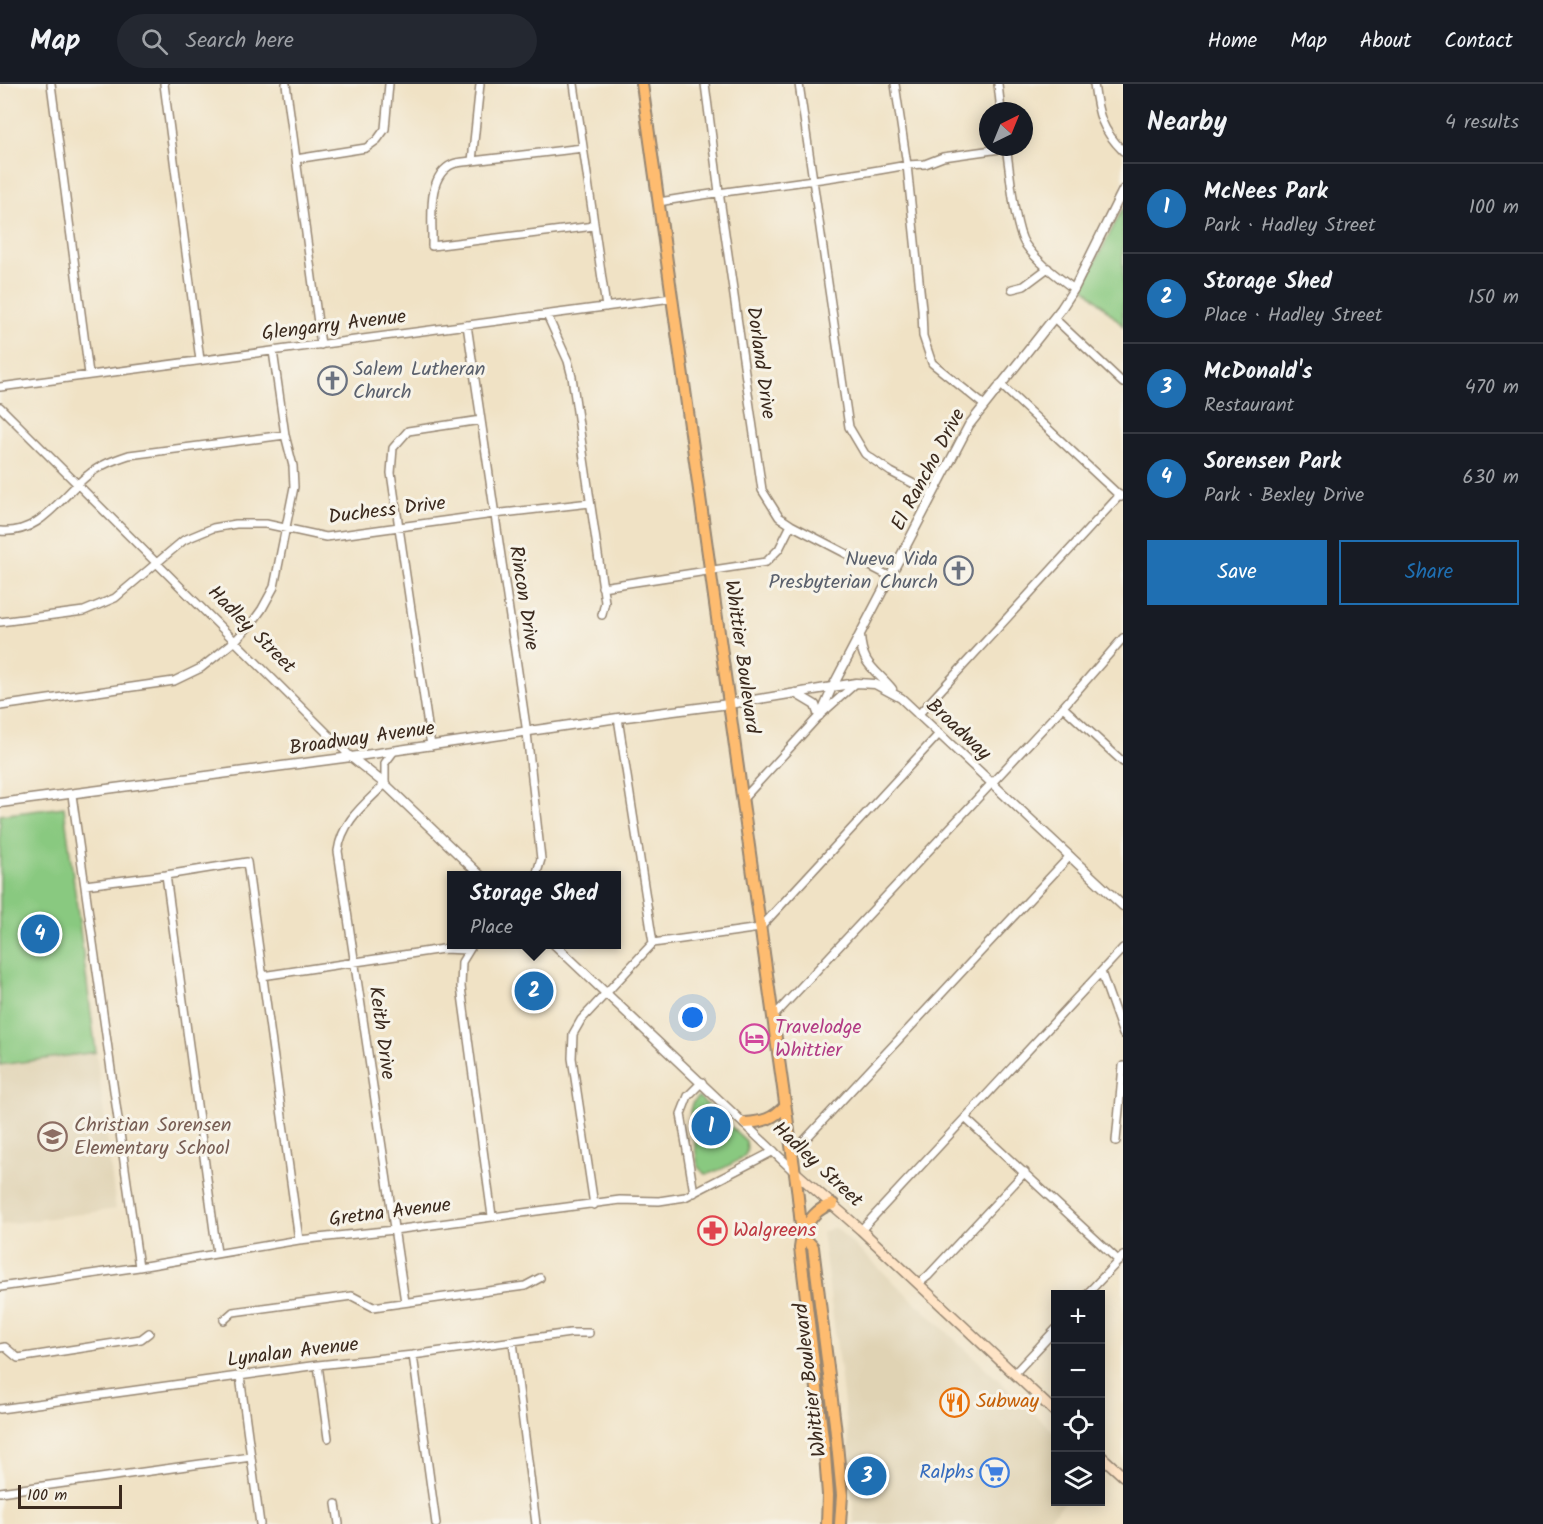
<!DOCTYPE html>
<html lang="en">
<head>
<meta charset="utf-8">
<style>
  body { margin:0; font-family:Kalam,sans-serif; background:#242831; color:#f1f3f6 }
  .controls { position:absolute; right:18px; bottom:18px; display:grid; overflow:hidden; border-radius:0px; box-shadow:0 3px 15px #0003 }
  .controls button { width:54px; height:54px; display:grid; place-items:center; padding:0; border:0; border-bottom:2px solid #363941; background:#171b24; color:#f1f3f6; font:30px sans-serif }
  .compass { position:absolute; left:979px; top:18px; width:54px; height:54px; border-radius:50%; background:#171b24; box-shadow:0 3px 15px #0003; rotate:43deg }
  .scale { position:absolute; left:18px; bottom:15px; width:104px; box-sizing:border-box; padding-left:6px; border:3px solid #3b2a1e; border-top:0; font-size:16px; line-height:21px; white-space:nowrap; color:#3b2a1e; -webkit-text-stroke:4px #f7f3e8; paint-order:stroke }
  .you { position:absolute; left:693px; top:934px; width:21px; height:21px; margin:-15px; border:4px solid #fff; border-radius:50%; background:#1a73e8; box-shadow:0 0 0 9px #1a73e833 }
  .badge { display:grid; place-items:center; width:39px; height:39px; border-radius:50%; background:#1f6fb2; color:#fff; font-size:20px; font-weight:700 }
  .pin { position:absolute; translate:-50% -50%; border:3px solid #fff; box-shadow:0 2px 6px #0006 }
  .popup { position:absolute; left:447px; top:787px; width:174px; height:78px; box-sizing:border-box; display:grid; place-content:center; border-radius:0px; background:#171b24; filter:drop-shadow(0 2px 4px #0005); font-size:20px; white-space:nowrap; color:#9ea1a6 }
  .popup b { font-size:22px; color:#f1f3f6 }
  .popup::after { content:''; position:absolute; left:50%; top:100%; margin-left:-12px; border:12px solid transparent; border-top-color:#171b24 }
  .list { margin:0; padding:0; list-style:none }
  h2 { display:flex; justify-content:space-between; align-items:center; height:78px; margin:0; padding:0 24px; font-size:26px }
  h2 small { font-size:20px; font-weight:400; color:#9ea1a6 }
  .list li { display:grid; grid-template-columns:39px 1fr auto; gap:18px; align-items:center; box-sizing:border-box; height:90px; padding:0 24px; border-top:2px solid #363941 }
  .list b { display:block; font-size:22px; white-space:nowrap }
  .list p { margin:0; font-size:20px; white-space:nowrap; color:#9ea1a6 }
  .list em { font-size:20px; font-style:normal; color:#9ea1a6 }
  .actions { display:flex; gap:12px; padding:18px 24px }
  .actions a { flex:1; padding:14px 0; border:2px solid #1f6fb2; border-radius:0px; text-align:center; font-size:21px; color:#1f6fb2 }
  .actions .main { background:#1f6fb2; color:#fff }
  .icon { flex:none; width:33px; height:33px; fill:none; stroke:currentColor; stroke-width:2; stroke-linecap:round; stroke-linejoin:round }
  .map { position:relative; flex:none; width:1123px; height:1440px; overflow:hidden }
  header { display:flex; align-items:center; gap:36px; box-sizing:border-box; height:84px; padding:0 30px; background:#171b24; border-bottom:2px solid #363941 }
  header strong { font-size:28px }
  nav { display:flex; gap:33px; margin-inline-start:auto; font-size:21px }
  .search { width:420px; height:54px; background:#242831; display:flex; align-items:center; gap:15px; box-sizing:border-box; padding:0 21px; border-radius:33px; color:#9ea1a6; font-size:22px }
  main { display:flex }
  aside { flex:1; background:#171b24 }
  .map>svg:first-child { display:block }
  .built { fill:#e0d3b4 }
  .green { fill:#89c980; stroke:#627a4f; stroke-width:1.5 }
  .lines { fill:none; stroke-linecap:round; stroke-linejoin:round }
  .minor-casing { stroke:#968672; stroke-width:10 }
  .tertiary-casing { stroke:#968672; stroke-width:11 }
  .secondary-casing { stroke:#968672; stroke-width:12 }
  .primary-casing { stroke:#968672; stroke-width:14 }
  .minor { stroke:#fff; stroke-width:7 }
  .tertiary { stroke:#fff; stroke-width:8 }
  .secondary { stroke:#ffe4c6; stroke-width:9 }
  .primary { stroke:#febc70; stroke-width:10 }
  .labels { text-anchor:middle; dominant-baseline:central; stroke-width:6; stroke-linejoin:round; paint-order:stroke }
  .street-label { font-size:20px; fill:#3b2a1e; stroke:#f7f3e8 }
  .worship-label { font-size:20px; fill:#5b616d; stroke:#f7f3e8; text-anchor:start }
  .hotel-label { font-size:20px; fill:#b23c85; stroke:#f7f3e8; text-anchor:start }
  .education-label { font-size:20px; fill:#785e54; stroke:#f7f3e8; text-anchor:start }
  .health-label { font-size:20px; fill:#be3a42; stroke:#f7f3e8; text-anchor:start }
  .food-label { font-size:20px; fill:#c56008; stroke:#f7f3e8; text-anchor:start }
  .shop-label { font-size:20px; fill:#366cbe; stroke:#f7f3e8; text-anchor:end }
</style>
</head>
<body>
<header>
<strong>Map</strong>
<div class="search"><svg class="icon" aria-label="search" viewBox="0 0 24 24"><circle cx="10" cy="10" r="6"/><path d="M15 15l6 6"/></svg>Search here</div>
<nav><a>Home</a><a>Map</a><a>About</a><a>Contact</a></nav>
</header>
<main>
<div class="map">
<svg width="1123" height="1440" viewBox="0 0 1123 1440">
  <rect width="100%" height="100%" fill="#f7f3e8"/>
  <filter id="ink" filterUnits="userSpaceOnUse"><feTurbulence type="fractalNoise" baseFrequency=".0167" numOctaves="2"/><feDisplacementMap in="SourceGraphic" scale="12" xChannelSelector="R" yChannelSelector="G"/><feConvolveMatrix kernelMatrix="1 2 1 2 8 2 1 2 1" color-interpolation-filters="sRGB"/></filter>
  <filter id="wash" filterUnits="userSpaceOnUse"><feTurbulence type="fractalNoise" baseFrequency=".008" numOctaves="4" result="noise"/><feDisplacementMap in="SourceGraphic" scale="24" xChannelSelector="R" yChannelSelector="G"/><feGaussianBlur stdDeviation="1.35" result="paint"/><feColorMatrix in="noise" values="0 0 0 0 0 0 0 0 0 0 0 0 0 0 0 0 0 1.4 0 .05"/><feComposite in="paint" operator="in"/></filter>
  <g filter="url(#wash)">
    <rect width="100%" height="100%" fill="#f0e2c5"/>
    <!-- built -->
    <path class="built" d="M 96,968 L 116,1125 L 0,1141 L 0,981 Z
      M 835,1143 L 1055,1349 L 1056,1418 L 1065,1418 L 1044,1440 L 854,1440 L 849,1358 L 822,1148 Z"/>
    <!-- green -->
    <path class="green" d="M 1123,124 L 1123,242 L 1083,202 Z
      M 64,723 L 96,968 L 0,981 L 0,731 Z
      M 699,1013 L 746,1057 C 747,1062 748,1067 745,1071 C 738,1078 713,1090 705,1090 L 698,1083 L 690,1027 L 692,1019 Z"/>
  </g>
  <g filter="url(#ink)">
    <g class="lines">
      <defs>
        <path id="minor" d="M 51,0 L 89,290
          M 164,0 L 200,276
          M 286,0 L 321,261
          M 480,0 L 472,77 C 466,78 458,78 453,80 C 425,92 433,137 432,162 L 594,142
          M 574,0 L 606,223
          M 705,0 L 719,108 L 762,406 L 779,433 L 791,441 L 891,493
          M 799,0 L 849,343 L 865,370 L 891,388 L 933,410
          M 895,0 L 907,81 L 922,225 L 923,252 L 932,279 L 984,321
          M 998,0 L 1001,27
          M 1094,0 C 1098,30 1101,45 1123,67
          M 1006,63 C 1010,85 1014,143 1025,160 C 1037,178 1057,192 1074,205
          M 296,75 L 366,64 L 377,56 L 385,45 L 389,0
          M 472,77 L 583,64
          M 659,118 C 741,104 824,97 907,81 L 925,80 L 943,73 L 1007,64
          M 1012,205 L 1024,202 L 1048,184
          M 547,231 L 568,277 L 572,293 L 605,518 L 602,531
          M 1054,234 L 1123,299
          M 467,241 L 527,649 L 541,775 L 536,792
          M 1000,300 L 1121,413
          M 0,303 L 672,214
          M 0,323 L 351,673
          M 0,447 C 40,451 60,413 88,391 C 100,381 114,376 129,371 L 285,351
          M 602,503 L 766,478 L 779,465 L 791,441
          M 0,538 L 84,527 L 115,514 L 184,456 L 213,444 L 236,440 L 266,440 L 326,453 L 494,430 L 590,419
          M 0,622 L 174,597 L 201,584 L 236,556 L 252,539 L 262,525 L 274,503 L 294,403 L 293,382 L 285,351 L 273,267
          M 1063,623 L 1123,678
          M 822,627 L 833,602
          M 918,631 L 1120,411
          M 431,662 L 391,389 L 393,364 L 408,347 L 481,336
          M 394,667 L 385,679 L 385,700 C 364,721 342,737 338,767 L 405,1218
          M 72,711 L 139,1183
          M 743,715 L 819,632 L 854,601
          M 166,791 L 217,1169
          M 85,801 L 166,791 L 247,778 L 299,1156
          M 653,859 L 760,844 L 939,650
          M 473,860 L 462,878 L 461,903 L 492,1132
          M 1101,888 L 1123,950
          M 262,892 L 443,865 L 468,866
          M 773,933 L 1063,623 L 1123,554
          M 965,1034 L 1119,1177
          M 1116,1057 L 1123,982
          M 790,1060 L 801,1060 L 1070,772
          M 694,1109 L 681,1030 L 688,1012 L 702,998
          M 594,1121 L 572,974 L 573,950 L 581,936 L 653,859 L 618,634
          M 861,1146 L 1123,864
          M 918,1200 L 928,1192 L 1025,1088
          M 0,1203 L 139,1183 L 299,1156 L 394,1146 L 620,1116 L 659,1117 L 685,1113 L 774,1067
          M 1087,1210 L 1123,1172
          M 224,1236 L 233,1228 L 352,1212 L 373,1223 L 525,1202 L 540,1194
          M 513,1258 L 536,1440
          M 0,1264 L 5,1263 L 18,1274 L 141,1255 L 149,1249
          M 413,1271 L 436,1440
          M 318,1281 L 328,1354
          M 1014,1290 L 1056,1245
          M 240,1292 L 260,1440
          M 0,1325 L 318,1281 L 413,1271 L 570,1249 L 589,1249
          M 0,1408 L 251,1373
          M 336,1420 L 339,1440"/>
        <path id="tertiary" d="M 860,552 C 862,581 874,584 892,605
          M 833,602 L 969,341 L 1061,225 L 1074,205 L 1123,106
          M 795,609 L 815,621 L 819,632
          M 351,673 L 385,700 L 481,792
          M 0,719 L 351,673 L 618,634 L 729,620 L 856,599 L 875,600 L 901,614 L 1123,822
          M 554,860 L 794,1087"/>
        <path id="secondary" d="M 794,1087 L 861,1146 L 1056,1329
          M 1100,1371 L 1123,1392"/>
        <path id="primary" d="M 642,0 L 797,1104 L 802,1151 L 800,1164 L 825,1371 L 828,1411 L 827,1440
          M 745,1039 C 763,1038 773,1035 785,1022
          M 802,1151 L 813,1163 L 835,1340 L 842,1411 L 840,1440
          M 802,1151 C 809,1136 816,1124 833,1120"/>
      </defs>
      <!-- minor casing -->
      <use href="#minor" class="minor-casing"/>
      <!-- tertiary casing -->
      <use href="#tertiary" class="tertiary-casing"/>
      <!-- secondary casing -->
      <use href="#secondary" class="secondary-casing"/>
      <!-- primary casing -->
      <use href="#primary" class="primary-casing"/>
      <!-- minor -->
      <use href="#minor" class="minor"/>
      <!-- tertiary -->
      <use href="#tertiary" class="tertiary"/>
      <!-- secondary -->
      <use href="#secondary" class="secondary"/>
      <!-- primary -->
      <use href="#primary" class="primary"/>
    </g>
  </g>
  <!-- icons -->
  <defs>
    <symbol id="church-ring" viewBox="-11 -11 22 22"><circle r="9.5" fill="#f7f3e8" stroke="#6b7280" stroke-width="1.5"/><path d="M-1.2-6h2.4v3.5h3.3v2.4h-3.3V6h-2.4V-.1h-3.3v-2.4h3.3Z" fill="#6b7280"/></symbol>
    <symbol id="hotel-ring" viewBox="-11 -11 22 22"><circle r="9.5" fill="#f7f3e8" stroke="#d1479c" stroke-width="1.5"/><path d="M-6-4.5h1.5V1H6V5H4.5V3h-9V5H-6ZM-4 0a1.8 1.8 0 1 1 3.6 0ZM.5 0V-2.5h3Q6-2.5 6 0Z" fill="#d1479c"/></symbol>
    <symbol id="school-ring" viewBox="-11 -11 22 22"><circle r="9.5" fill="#f7f3e8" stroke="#8d6e63" stroke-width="1.5"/><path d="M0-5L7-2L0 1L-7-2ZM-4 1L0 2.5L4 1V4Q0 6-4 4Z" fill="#8d6e63"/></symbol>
    <symbol id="pharmacy-ring" viewBox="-11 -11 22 22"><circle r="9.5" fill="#f7f3e8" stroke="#e0444e" stroke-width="1.5"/><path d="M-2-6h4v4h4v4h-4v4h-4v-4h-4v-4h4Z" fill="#e0444e"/></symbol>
    <symbol id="restaurant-ring" viewBox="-11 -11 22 22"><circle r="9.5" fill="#f7f3e8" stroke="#e8710a" stroke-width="1.5"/><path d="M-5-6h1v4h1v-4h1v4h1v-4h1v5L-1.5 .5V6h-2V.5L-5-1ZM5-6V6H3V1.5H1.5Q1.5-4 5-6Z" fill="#e8710a"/></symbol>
    <symbol id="supermarket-ring" viewBox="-11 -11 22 22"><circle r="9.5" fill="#f7f3e8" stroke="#3f7fe0" stroke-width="1.5"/><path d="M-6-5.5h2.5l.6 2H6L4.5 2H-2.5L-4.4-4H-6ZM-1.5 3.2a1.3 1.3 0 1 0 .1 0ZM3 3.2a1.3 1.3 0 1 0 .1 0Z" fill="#3f7fe0"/></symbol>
  </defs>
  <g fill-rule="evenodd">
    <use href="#church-ring" x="316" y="280" width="33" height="33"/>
    <use href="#church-ring" x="942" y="470" width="33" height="33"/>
    <use href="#hotel-ring" x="738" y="938" width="33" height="33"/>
    <use href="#school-ring" x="36" y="1036" width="33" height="33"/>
    <use href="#pharmacy-ring" x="696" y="1130" width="33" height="33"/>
    <use href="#restaurant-ring" x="938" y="1302" width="33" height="33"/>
    <use href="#supermarket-ring" x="978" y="1372" width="33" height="33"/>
  </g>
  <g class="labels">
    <!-- street labels -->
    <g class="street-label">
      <text transform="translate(334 242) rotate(-7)">Glengarry Avenue</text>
      <text transform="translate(760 279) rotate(82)">Dorland Drive</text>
      <text transform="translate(929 386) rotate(-62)">El Rancho Drive</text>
      <text transform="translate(387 427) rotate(-7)">Duchess Drive</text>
      <text transform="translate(523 514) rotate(81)">Rincon Drive</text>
      <text transform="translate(251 546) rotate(45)">Hadley Street</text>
      <text transform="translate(741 573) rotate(82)">Whittier Boulevard</text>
      <text transform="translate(958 646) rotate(43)">Broadway</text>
      <text transform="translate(362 655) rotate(-8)">Broadway Avenue</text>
      <text transform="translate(381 949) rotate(82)">Keith Drive</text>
      <text transform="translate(817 1081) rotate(43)">Hadley Street</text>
      <text transform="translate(390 1129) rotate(-7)">Gretna Avenue</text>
      <text transform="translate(293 1269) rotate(-7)">Lynalan Avenue</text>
      <text transform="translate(811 1296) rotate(-97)">Whittier Boulevard</text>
    </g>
    <!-- worship labels -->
    <g class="worship-label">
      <text x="353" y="286">Salem Lutheran<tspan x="353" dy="23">Church</tspan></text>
      <text x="938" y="476" text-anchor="end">Nueva Vida<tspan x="938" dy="23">Presbyterian Church</tspan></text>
    </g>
    <!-- hotel labels -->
    <g class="hotel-label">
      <text x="775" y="944">Travelodge<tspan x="775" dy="23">Whittier</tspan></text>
    </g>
    <!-- education labels -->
    <g class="education-label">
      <text x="74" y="1042">Christian Sorensen<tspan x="74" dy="23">Elementary School</tspan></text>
    </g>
    <!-- health labels -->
    <g class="health-label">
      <text x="733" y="1147">Walgreens</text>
    </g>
    <!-- food labels -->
    <g class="food-label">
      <text x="976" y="1318">Subway</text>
    </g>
    <!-- shop labels -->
    <g class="shop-label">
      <text x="974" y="1389">Ralphs</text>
    </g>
  </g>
</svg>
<div class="controls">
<button>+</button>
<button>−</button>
<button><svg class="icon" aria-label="locate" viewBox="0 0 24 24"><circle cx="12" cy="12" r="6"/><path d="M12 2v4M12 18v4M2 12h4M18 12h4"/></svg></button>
<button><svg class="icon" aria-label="layers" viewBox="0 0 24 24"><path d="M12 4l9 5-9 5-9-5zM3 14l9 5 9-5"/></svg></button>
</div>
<svg class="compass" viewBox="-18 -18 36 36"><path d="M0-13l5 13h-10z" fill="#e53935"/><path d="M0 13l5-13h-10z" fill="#9ea1a6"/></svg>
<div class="scale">100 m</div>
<div class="you"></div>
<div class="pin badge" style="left:711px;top:1042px">1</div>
<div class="pin badge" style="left:534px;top:907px">2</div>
<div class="popup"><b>Storage Shed</b>Place</div>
<div class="pin badge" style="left:867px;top:1392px">3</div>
<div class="pin badge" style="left:40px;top:850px">4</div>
</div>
<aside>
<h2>Nearby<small>4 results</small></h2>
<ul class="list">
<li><span class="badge">1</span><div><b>McNees Park</b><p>Park · Hadley Street</p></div><em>100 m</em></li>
<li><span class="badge">2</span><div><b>Storage Shed</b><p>Place · Hadley Street</p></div><em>150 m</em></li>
<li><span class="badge">3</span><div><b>McDonald's</b><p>Restaurant</p></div><em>470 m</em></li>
<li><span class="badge">4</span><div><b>Sorensen Park</b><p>Park · Bexley Drive</p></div><em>630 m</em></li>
</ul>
<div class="actions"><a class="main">Save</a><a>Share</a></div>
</aside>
</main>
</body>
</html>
